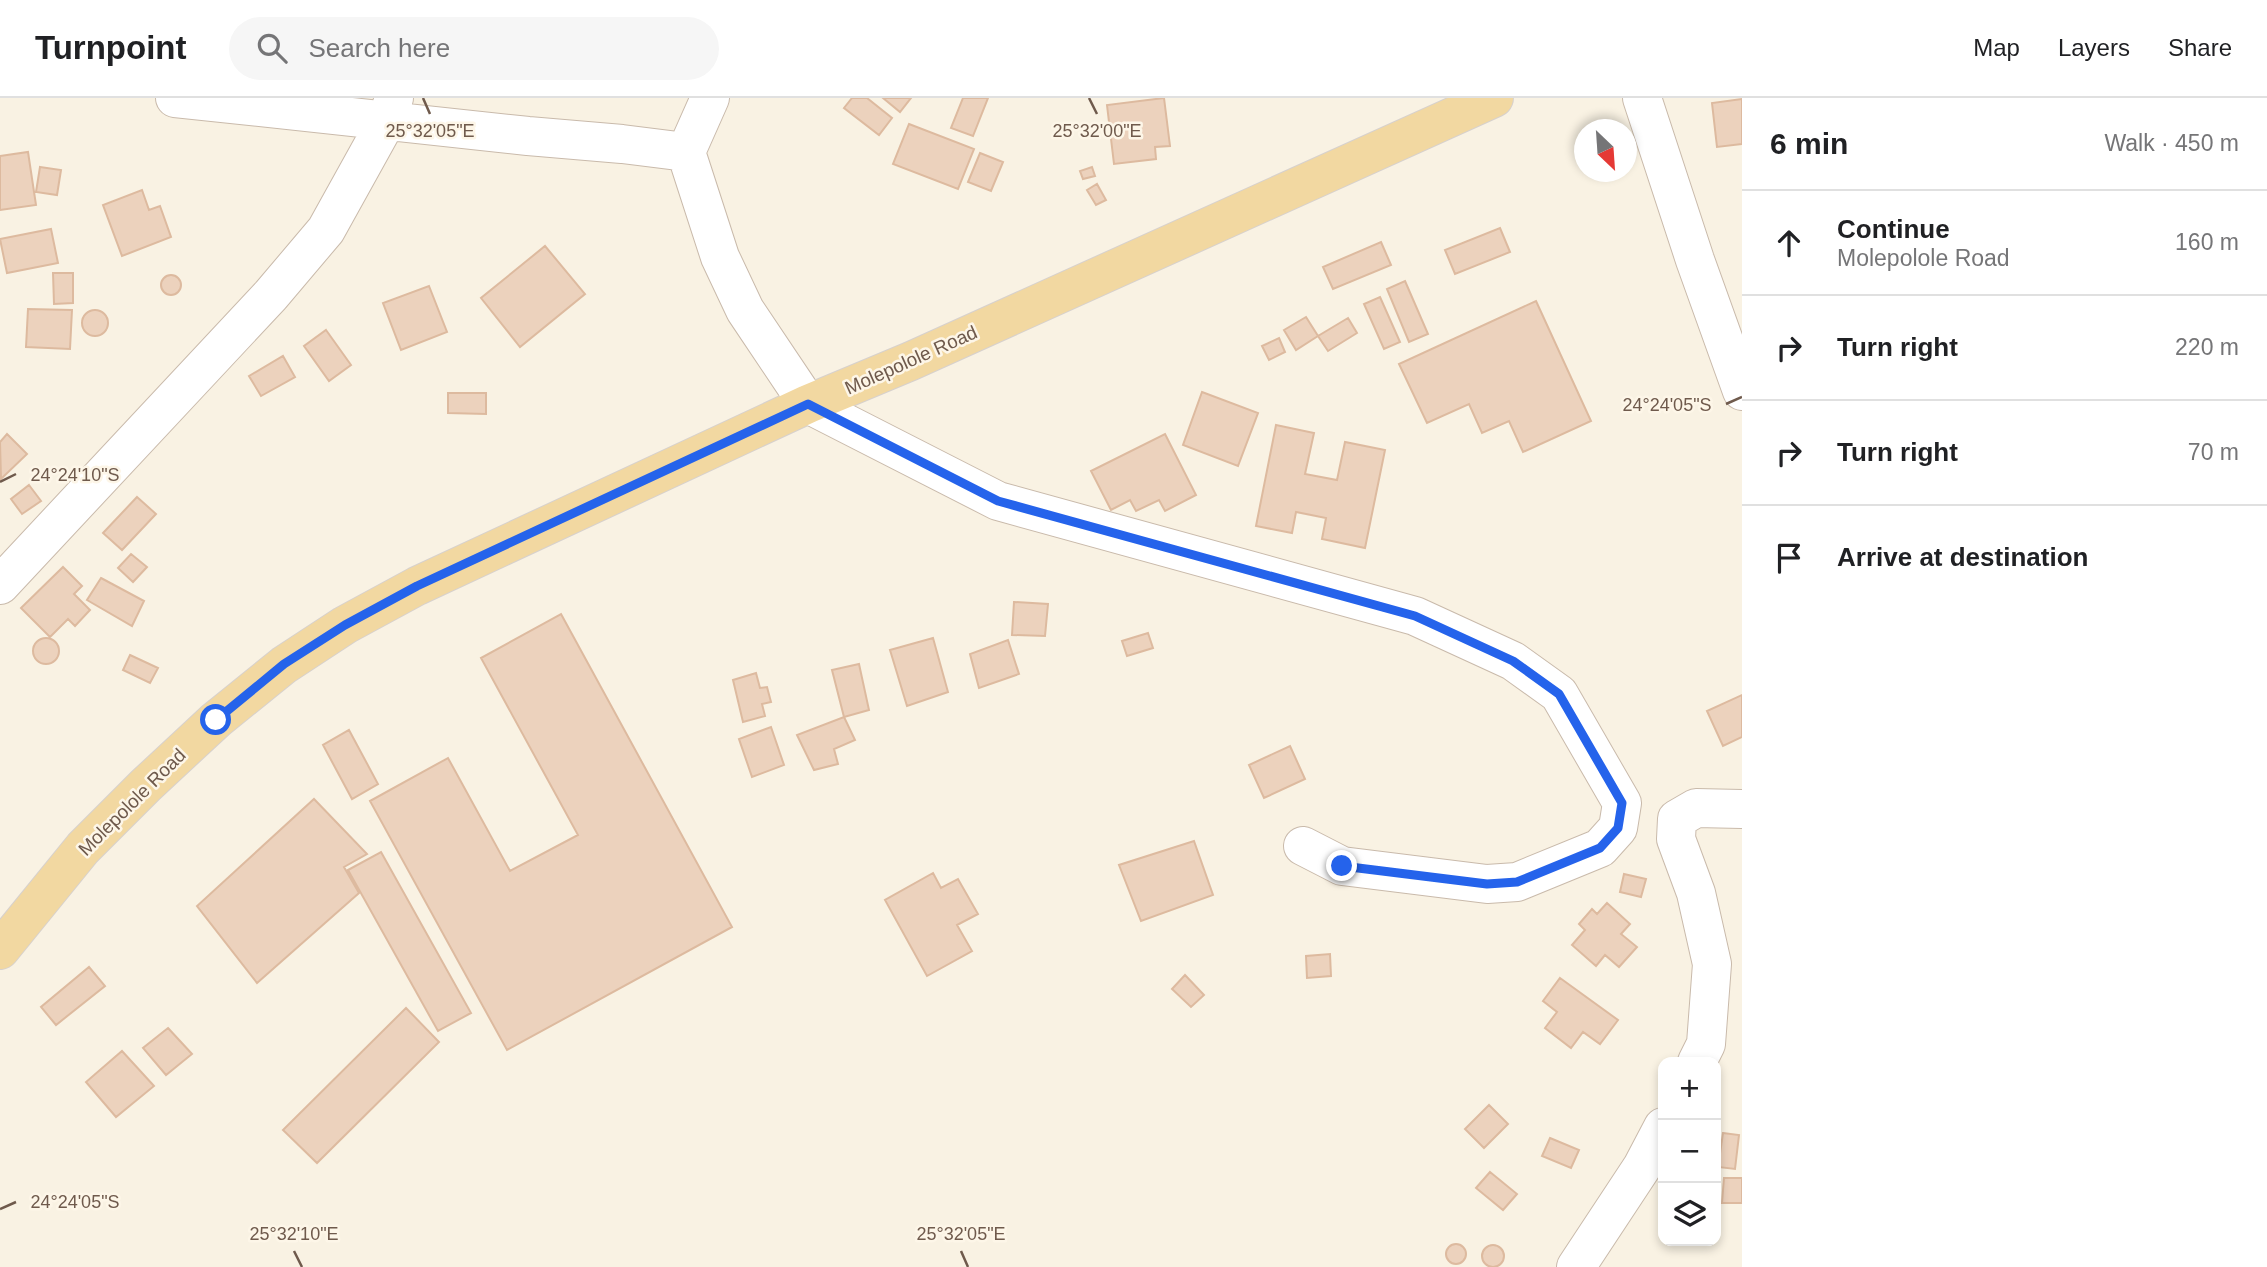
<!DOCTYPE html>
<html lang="en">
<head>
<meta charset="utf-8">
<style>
  body { margin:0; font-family:Helvetica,sans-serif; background:#f6f6f6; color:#202124 }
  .controls { position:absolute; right:21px; bottom:21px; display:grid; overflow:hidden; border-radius:14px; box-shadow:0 4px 10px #0003 }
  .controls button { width:63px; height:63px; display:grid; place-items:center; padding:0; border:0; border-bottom:2px solid #e0e0e0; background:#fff; color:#202124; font:35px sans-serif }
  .compass { position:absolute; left:1574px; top:21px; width:63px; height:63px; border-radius:50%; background:#fff; box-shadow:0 4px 10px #0003; rotate:155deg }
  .stop { position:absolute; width:21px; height:21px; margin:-16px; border:5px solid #2563eb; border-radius:50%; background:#fff }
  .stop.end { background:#2563eb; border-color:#fff; box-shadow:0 2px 7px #0008 }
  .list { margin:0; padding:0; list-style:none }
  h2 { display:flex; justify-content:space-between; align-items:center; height:91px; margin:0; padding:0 28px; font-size:30px }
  h2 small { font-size:23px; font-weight:400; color:#757577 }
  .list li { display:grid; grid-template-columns:46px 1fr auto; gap:21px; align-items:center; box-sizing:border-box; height:105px; padding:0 28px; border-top:2px solid #e0e0e0 }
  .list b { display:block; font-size:26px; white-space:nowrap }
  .list p { margin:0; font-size:23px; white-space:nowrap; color:#757577 }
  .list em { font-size:23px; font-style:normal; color:#757577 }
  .icon { flex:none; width:38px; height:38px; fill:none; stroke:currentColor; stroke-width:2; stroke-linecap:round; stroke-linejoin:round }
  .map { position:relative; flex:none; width:1742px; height:1169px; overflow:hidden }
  header { display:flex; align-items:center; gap:42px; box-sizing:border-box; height:98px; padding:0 35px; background:#fff; border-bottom:2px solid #e0e0e0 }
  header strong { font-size:33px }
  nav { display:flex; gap:38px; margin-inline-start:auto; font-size:24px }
  .search { width:490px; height:63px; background:#f6f6f6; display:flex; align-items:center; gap:18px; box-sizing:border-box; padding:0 24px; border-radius:38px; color:#757577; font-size:26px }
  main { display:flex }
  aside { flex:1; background:#fff }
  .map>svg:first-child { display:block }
  .building { fill:#ecd2bd; stroke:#ddba9f; stroke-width:2 }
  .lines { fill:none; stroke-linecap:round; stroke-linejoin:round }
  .minor-casing { stroke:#c9baab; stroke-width:40 }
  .major-casing { stroke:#d7d1cd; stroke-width:40 }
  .minor { stroke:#fff; stroke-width:38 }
  .major { stroke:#f2d8a1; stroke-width:38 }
  .route { stroke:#2563eb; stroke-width:9 }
  .ticks { fill:none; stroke:#6f5a4c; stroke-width:2.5 }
  .labels { text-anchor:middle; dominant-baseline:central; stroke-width:5; stroke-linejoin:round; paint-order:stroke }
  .street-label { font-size:19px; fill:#6f5a4c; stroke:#fdf6e8 }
  .ticks-label { font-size:18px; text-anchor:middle; fill:#6f5a4c; stroke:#fdf6e8; stroke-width:5; stroke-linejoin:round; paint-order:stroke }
</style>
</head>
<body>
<header>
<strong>Turnpoint</strong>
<div class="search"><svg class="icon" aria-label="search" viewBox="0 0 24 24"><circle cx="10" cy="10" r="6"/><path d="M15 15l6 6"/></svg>Search here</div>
<nav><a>Map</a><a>Layers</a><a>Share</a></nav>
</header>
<main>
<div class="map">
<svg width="1742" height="1169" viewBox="0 0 1742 1169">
  <rect width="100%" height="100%" fill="#f9f2e3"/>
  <!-- building -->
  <path class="building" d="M 852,0 L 867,0 L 892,20 L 879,37 L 844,10 Z
    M 883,0 L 911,0 L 900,14 Z
    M 963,0 L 988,0 L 973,38 L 951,30 Z
    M 1164,0 L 1170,48 L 1155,49 L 1156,61 L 1114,66 L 1107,7 Z
    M 1742,1 L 1742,46 L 1717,49 L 1712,5 Z
    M 909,26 L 974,51 L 958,91 L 893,66 Z
    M 28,54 L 36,107 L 0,112 L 0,58 Z
    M 980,55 L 1003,64 L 991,93 L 968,84 Z
    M 40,69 L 61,72 L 57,97 L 36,94 Z
    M 1092,69 L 1095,78 L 1083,81 L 1080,73 Z
    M 1097,86 L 1106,102 L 1096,107 L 1087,92 Z
    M 142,92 L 149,112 L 160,108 L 171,139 L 122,158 L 103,107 Z
    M 1500,130 L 1510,154 L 1455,176 L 1445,152 Z
    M 51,131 L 58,165 L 7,175 L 0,141 Z
    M 1381,144 L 1391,167 L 1333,191 L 1323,169 Z
    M 545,148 L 585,196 L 520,249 L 481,200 Z
    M 53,175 L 73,175 L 73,205 L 54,206 Z
    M161 187a10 10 0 1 1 20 0a10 10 0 1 1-20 0Z
    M 1405,183 L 1428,236 L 1409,244 L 1387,191 Z
    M 429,188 L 447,234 L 401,252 L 383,205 Z
    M 1380,199 L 1400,244 L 1384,251 L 1364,206 Z
    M 1536,203 L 1591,323 L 1523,354 L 1509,323 L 1482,335 L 1469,306 L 1427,325 L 1399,266 Z
    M 28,211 L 72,212 L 70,251 L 26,249 Z
    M82 225a13 13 0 1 1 26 0a13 13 0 1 1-26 0Z
    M 1306,219 L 1318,238 L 1296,252 L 1284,232 Z
    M 1348,220 L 1357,235 L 1328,253 L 1318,238 Z
    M 326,232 L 351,267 L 329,283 L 304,248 Z
    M 1279,240 L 1285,254 L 1269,262 L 1262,248 Z
    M 283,258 L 295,279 L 261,298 L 249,278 Z
    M 1202,294 L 1258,315 L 1238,368 L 1183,347 Z
    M 448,295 L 486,295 L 486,316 L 448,315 Z
    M 1276,327 L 1314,335 L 1305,376 L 1337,382 L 1345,344 L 1385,352 L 1365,450 L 1322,441 L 1326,420 L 1296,414 L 1292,435 L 1256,428 Z
    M 7,336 L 27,356 L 1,381 L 0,344 Z
    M 1165,336 L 1196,397 L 1165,413 L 1159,402 L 1136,413 L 1130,402 L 1111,412 L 1091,373 Z
    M 29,387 L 41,403 L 22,416 L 11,401 Z
    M 137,399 L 156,416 L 122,452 L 103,435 Z
    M 131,456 L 147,469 L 133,484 L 118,470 Z
    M 63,469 L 82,488 L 74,496 L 90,512 L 75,528 L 68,521 L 50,539 L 21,510 Z
    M 101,480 L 144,503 L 132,528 L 87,502 Z
    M 1014,504 L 1048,506 L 1045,538 L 1012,537 Z
    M 561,516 L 732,829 L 507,952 L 370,703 L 448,660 L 510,773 L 578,737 L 481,560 Z
    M 1148,535 L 1153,550 L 1127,558 L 1122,543 Z
    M 933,540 L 948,594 L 907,608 L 890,552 Z
    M33 553a13 13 0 1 1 26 0a13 13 0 1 1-26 0Z
    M 1008,542 L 1019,576 L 979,590 L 970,556 Z
    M 130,557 L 158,570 L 150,585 L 123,572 Z
    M 859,566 L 869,612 L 844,619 L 832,572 Z
    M 756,575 L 760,590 L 767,589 L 771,604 L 762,606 L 765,618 L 743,624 L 733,582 Z
    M 1742,597 L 1742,639 L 1723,648 L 1707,613 Z
    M 844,619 L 855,642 L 834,651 L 838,666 L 814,672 L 797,637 Z
    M 771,629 L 784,667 L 752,679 L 739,641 Z
    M 349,632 L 378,686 L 352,701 L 323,647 Z
    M 1290,648 L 1305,681 L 1264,700 L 1249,667 Z
    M 314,701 L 367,756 L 344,769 L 359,795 L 257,885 L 197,808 Z
    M 1194,743 L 1213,797 L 1141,823 L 1119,767 Z
    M 381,754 L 471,915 L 438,933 L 348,772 Z
    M 933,775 L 941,790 L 958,781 L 978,816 L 957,827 L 972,853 L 927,878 L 885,802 Z
    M 1624,776 L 1646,781 L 1641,799 L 1620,794 Z
    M 1607,805 L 1630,826 L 1621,836 L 1637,849 L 1619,869 L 1605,857 L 1596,868 L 1572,847 L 1585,832 L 1579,826 L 1592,811 L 1597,816 Z
    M 1330,856 L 1331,878 L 1307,880 L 1306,858 Z
    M 89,869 L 105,888 L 56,927 L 41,909 Z
    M 1185,877 L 1204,897 L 1191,909 L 1172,891 Z
    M 1560,880 L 1618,922 L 1600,946 L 1583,934 L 1571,950 L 1545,930 L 1557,914 L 1543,903 Z
    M 406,910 L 439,944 L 317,1065 L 283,1032 Z
    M 168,930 L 192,956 L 166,977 L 143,950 Z
    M 122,953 L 154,988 L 116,1019 L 86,984 Z
    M 1489,1007 L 1508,1026 L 1484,1050 L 1465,1031 Z
    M 1723,1035 L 1739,1037 L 1735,1071 L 1718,1069 Z
    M 1550,1040 L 1579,1052 L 1571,1070 L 1542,1058 Z
    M 1490,1074 L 1517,1096 L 1503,1112 L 1476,1090 Z
    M 1724,1080 L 1742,1080 L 1742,1105 L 1722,1105 Z
    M1446 1156a10 10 0 1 1 20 0a10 10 0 1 1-20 0Z
    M1482 1158a11 11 0 1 1 22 0a11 11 0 1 1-22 0Z"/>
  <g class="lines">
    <defs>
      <path id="minor" d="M 175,0 L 528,38 L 622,46 L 686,54 L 710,0
        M 1642,0 L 1695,162 L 1742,293
        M 686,54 L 720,159 L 745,212 L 808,306 L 998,403 L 1415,518 L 1513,563 L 1559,596 L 1622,705 L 1618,730 L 1600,750 L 1517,784 L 1487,786 L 1342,768 L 1303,748
        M 0,487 L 271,197 L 326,132 L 387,22 L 394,0
        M 1697,964 L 1706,946 L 1712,866 L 1696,795 L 1676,741 L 1677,721 L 1696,710 L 1742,711
        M 1576,1169 L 1642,1069 L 1663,1029"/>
      <path id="major" d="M 0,852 L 83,750 L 146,687 L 216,622 L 284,567 L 345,527 L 417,488 L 808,306 L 911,263 L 1494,0"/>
    </defs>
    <!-- minor casing -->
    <use href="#minor" class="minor-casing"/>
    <!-- major casing -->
    <use href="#major" class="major-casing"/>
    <!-- minor -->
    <use href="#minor" class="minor"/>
    <!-- major -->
    <use href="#major" class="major"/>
  </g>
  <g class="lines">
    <!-- route -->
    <path class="route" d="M 216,622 L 284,566 L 345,527 L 417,488 L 808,306 L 998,403 L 1415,518 L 1513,563 L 1559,596 L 1622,705 L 1618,730 L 1600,750 L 1517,784 L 1487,786 L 1342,768"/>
  </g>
  <!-- ticks -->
  <path class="ticks" d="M 423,0 L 430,16M 1089,0 L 1097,16M 1726,306 L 1742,299M 0,384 L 16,376M 0,1111 L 16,1104M 294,1153 L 302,1169M 961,1153 L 968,1169"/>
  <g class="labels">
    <!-- street labels -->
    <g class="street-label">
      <text transform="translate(911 262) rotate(-24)">Molepolole Road</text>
      <text transform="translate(132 704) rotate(-45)">Molepolole Road</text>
    </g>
  </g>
  <g class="ticks-label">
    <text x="430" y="39">25°32'05"E</text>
    <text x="1097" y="39">25°32'00"E</text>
    <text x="1667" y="313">24°24'05"S</text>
    <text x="75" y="383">24°24'10"S</text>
    <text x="75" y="1110">24°24'05"S</text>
    <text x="294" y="1142">25°32'10"E</text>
    <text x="961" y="1142">25°32'05"E</text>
  </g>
</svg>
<div class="controls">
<button>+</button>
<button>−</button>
<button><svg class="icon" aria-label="layers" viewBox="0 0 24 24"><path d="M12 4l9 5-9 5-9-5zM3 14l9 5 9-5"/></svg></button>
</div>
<svg class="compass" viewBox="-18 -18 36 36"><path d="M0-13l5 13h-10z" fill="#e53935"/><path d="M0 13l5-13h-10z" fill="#757577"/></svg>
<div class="stop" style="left:216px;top:622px"></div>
<div class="stop end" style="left:1342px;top:768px"></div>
</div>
<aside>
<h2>6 min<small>Walk · 450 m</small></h2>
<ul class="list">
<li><svg class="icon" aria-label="ahead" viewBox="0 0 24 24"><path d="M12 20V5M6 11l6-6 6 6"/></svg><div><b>Continue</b><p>Molepolole Road</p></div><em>160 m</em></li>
<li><svg class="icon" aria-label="right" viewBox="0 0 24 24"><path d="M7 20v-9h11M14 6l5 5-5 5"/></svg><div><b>Turn right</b></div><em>220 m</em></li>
<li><svg class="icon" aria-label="right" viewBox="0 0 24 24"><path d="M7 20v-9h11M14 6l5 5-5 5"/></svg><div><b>Turn right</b></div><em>70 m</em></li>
<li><svg class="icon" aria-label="arrive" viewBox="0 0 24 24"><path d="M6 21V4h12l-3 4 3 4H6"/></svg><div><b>Arrive at destination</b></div></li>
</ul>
</aside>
</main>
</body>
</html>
